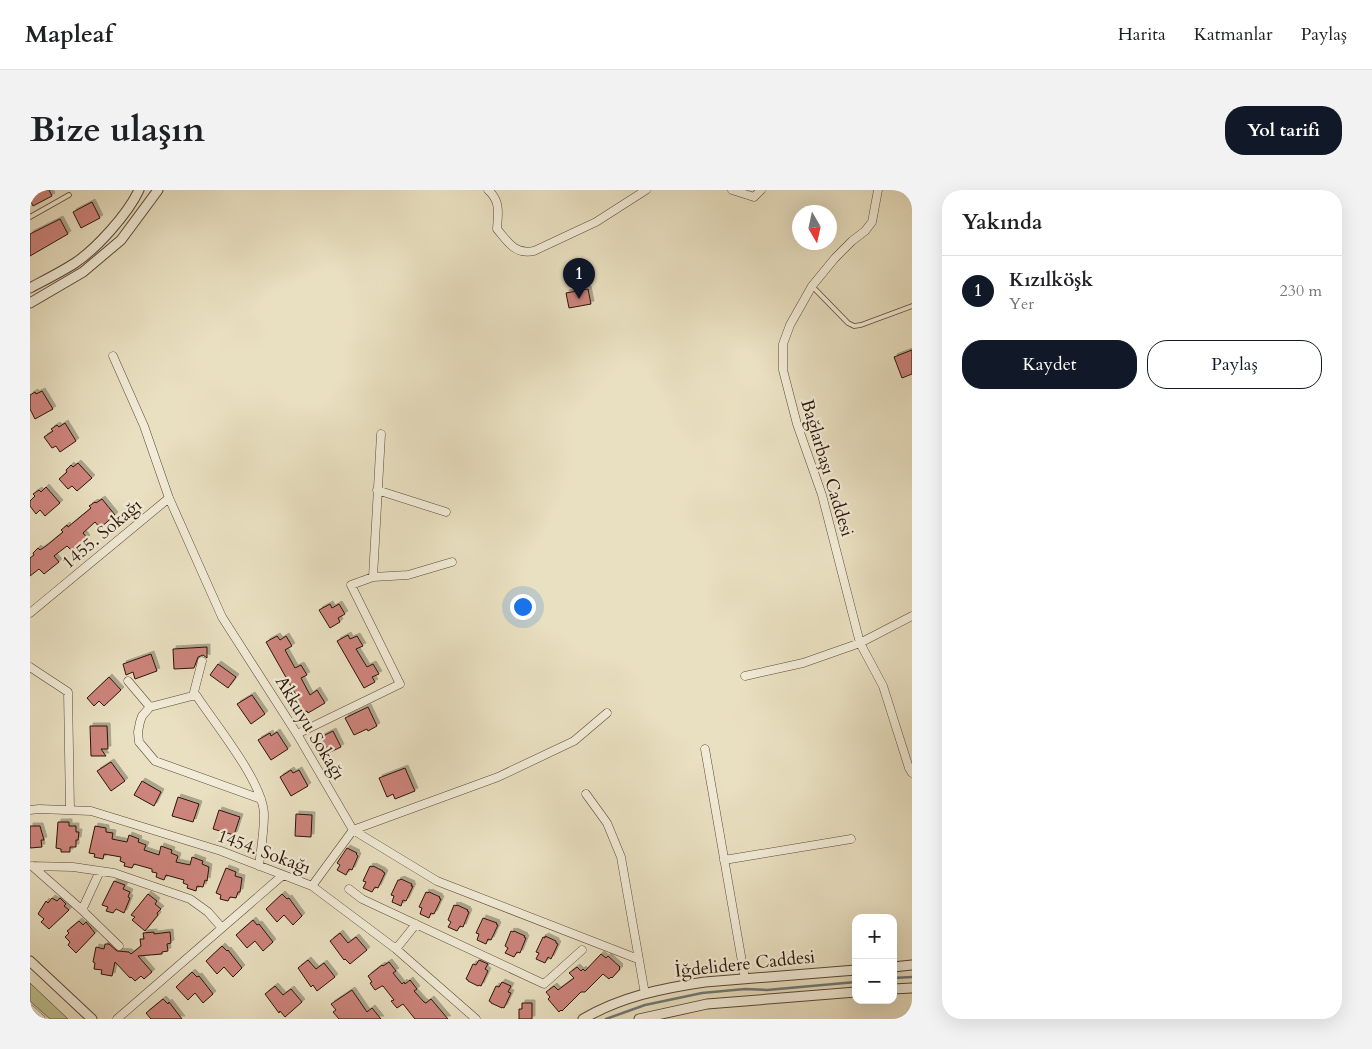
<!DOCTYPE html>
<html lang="tr">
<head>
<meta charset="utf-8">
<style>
  body { margin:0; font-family:Cardo,serif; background:#f2f2f2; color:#202124 }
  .controls { position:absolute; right:15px; bottom:15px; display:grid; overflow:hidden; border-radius:10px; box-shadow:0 5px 20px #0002 }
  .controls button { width:45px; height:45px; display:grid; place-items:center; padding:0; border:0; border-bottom:1px solid #e0e0e0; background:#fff; color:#202124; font:25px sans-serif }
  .compass { position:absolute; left:762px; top:15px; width:45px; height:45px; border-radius:50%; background:#fff; box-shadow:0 5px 20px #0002; rotate:171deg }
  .you { position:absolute; left:492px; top:416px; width:18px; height:18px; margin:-12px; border:4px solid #fff; border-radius:50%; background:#1a73e8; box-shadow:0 0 0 8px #1a73e833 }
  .badge { display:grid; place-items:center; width:32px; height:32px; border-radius:50%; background:#111827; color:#fff; font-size:16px; font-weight:700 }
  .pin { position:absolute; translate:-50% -41px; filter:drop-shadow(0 1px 2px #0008) }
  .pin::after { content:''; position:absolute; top:26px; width:18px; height:15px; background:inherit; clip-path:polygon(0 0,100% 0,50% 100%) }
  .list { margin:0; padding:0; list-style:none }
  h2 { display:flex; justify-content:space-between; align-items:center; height:65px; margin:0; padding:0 20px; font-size:21px }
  h2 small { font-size:16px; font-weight:400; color:#757577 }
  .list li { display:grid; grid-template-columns:32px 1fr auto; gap:15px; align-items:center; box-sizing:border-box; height:70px; padding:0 20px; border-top:1px solid #e0e0e0 }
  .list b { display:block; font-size:19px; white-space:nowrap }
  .list p { margin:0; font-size:16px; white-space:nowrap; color:#757577 }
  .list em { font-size:16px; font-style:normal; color:#757577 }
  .actions { display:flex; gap:10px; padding:15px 20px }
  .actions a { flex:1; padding:11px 0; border:1px solid #111827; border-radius:20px; text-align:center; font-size:18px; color:#111827 }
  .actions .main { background:#111827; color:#fff }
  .map { position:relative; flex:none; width:882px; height:829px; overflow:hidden; border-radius:20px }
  header { display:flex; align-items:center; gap:30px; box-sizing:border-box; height:70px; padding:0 25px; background:#fff; border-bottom:1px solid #e0e0e0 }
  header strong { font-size:24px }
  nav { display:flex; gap:28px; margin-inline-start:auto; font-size:18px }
  .intro { display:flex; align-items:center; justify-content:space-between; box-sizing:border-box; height:120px; padding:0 30px }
  h1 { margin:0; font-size:35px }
  .button { padding:12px 22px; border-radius:20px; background:#111827; color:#fff; font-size:18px; font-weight:700 }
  main { display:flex; gap:30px; padding:0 30px }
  aside { flex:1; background:#fff; border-radius:20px; box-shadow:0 5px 20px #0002 }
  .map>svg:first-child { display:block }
  .green { fill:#bdc08e; stroke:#746a4b }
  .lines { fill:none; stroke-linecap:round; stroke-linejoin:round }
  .stream { stroke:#6f7875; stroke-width:2.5 }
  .building { fill:#cd847c; stroke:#2c1408; filter:url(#shadow) }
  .service-casing { stroke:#5b4736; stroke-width:5.5 }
  .minor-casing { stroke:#5b4736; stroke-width:9 }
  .tertiary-casing { stroke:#5b4736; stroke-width:11 }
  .service { stroke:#f1ebd7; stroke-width:4 }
  .minor { stroke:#f1ebd7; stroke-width:8 }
  .tertiary { stroke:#f1ebd7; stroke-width:9 }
  .labels { text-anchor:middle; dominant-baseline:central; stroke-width:4.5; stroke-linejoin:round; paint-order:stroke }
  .street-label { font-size:18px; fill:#2c1408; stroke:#f1ebd7 }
</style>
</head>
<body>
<header>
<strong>Mapleaf</strong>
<nav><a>Harita</a><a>Katmanlar</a><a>Paylaş</a></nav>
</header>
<div class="intro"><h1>Bize ulaşın</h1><a class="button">Yol tarifi</a></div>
<main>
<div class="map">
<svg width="882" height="829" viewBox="0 0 882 829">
  <defs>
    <filter id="shadow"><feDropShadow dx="3" dy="-3" stdDeviation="0" flood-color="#0004"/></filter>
  </defs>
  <rect width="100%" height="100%" fill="#e9e0c1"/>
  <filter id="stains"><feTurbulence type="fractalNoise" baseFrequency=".004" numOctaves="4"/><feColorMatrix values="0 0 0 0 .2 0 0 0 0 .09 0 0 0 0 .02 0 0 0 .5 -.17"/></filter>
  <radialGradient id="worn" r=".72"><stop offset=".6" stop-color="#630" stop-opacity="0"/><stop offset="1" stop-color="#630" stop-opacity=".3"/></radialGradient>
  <!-- green -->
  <path class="green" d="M 0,793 L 38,829 L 20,829 L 0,811 Z"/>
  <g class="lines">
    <!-- stream -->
    <path class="stream" d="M 863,788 L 882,787
      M 576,829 L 615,815 L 672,803 L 715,799 L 737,800 L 826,792"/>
  </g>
  <!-- building -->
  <path class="building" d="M 0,0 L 19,0 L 22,6 L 3,16 L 0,10 Z
    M 62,12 L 70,28 L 51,38 L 43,22 Z
    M 30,29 L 38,44 L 0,66 L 0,44 Z
    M 558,99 L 561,114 L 539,118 L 536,103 Z
    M 882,160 L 882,184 L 872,188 L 864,167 Z
    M 12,201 L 23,219 L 5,229 L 0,219 L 0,205 L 5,202 L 6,204 Z
    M 35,233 L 46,251 L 30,262 L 26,256 L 22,258 L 14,247 L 23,241 L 21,239 L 27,235 L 29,237 Z
    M 48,273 L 62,288 L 47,301 L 42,296 L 38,299 L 29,289 L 37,282 L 36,280 L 41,275 L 43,277 Z
    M 16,297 L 30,313 L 15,326 L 10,320 L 6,324 L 0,316 L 0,311 L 5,306 L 3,304 L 9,300 L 11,302 Z
    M 72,309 L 85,325 L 70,338 L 65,332 L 53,343 L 57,348 L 42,361 L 37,356 L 24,366 L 29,372 L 14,384 L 9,379 L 0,386 L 0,368 L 4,365 L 3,363 L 8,358 L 10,360 L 16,356 L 33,342 L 31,340 L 37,335 L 38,337 L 61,318 L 59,316 L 65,312 L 66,313 Z
    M 300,414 L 302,418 L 309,414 L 315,424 L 308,428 L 310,432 L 300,438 L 289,420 Z
    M 318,445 L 320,449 L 327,446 L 333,456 L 326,459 L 337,477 L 343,474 L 349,484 L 342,487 L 345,492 L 334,498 L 307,451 Z
    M 247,446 L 250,450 L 256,446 L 262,456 L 255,460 L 265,478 L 271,475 L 277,485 L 271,488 L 280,505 L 287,500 L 295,513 L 278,523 L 277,521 L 273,523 L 265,508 L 267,507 L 236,452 Z
    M 177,457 L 177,468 L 173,465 L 168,467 L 164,478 L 144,479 L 143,459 Z
    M 121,464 L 127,481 L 105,489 L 103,482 L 96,485 L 93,474 Z
    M 188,474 L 206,487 L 198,498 L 180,485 Z
    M 79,487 L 91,500 L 74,516 L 69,511 L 64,516 L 57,508 Z
    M 222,505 L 235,524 L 221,534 L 207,514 Z
    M 338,517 L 347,536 L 338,541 L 337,539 L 324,545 L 315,528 Z
    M 60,536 L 77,536 L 78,559 L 71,559 L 76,566 L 61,566 Z
    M 303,541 L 311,557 L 294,565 L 287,549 Z
    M 247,542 L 258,559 L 241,570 L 228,550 L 240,543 L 241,546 Z
    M 81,572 L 95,591 L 81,601 L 67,581 Z
    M 375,578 L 385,601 L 365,609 L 363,604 L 357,607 L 349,588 Z
    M 261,580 L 263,583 L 269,580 L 278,596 L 261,606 L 250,587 Z
    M 112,591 L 131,602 L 124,616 L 104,605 Z
    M 148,607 L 169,614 L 163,632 L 142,626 Z
    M 189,620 L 210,627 L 204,645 L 183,639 Z
    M 266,624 L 282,625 L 281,647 L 265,646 Z
    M 28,632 L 39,632 L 39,636 L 46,636 L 46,642 L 49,642 L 48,650 L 46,650 L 46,657 L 40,657 L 40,662 L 31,662 L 31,659 L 26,658 Z
    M 0,636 L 10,636 L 14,650 L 11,650 L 12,657 L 0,658 Z
    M 65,636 L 76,638 L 76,642 L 83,643 L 82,649 L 97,652 L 99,645 L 109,649 L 108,652 L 116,655 L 114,660 L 129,665 L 131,656 L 142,660 L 141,663 L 148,666 L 146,672 L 160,675 L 162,667 L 173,671 L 172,674 L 179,677 L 177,691 L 175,690 L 173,697 L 167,696 L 166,701 L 157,698 L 158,695 L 153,693 L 154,690 L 136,685 L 134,690 L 126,687 L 127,683 L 122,682 L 122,679 L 104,674 L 102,678 L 94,676 L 95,673 L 90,671 L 91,667 L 74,664 L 73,669 L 64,667 L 65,664 L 59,663 Z
    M 317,658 L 327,663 L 326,664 L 328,666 L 322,680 L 319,679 L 316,685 L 307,680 L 310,675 L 307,673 Z
    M 340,676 L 342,677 L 343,676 L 353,681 L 353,682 L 355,683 L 348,698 L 345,697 L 342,702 L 333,698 L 336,692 L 333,691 Z
    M 196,678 L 206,682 L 205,686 L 212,688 L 210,702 L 208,702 L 206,708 L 200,707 L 198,711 L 190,709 L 191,705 L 186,703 Z
    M 371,689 L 382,694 L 381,696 L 383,696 L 376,711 L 373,710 L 371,716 L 362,712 L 364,706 L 361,705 L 368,690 L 370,690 Z
    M 84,691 L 95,695 L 93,699 L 100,702 L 98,707 L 100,708 L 94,723 L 86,719 L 83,723 L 76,721 L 78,717 L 72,715 Z
    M 396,702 L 398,703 L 399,702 L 410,707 L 409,708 L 411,709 L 404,724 L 401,723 L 399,728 L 390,724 L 392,718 L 389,717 Z
    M 118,704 L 127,711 L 125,714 L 131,719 L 127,723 L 128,725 L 115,741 L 102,730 L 105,727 L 101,725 Z
    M 252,704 L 257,709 L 259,708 L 272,726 L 263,735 L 254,725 L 247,732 L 236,719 Z
    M 22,708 L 27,711 L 30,708 L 36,714 L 34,716 L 39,720 L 19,739 L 11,732 L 14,729 L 8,724 L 16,711 L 18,713 Z
    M 424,715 L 426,716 L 427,715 L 438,720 L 437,721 L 439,722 L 433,737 L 430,736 L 427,741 L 418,737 L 421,732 L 418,730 Z
    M 453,728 L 467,733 L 466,734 L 468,735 L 461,750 L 458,749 L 456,754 L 447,750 L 449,744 L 446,743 Z
    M 223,730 L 227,735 L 229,734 L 243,752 L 233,761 L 225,751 L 217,758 L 206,745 Z
    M 49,731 L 53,735 L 56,732 L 65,743 L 46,763 L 38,755 L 40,752 L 35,747 L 39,743 L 37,741 Z
    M 481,741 L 483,742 L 484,741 L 495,746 L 494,747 L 496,748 L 490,763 L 487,762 L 484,767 L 475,763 L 478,758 L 475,756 Z
    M 124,742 L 124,744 L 140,742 L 141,753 L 137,754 L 138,761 L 132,762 L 132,764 L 108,766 L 122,782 L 114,789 L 111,786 L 105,791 L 101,787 L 100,788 L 85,772 L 82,786 L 71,784 L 72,780 L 64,779 L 65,773 L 63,772 L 66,757 L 74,759 L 75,754 L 79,754 L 87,761 L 99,762 L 101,764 L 111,756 L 110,749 L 114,749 L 113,743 Z
    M 310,743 L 318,753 L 326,747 L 337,760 L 320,774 L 315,769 L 314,770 L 300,751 Z
    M 515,746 L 526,751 L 526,753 L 528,754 L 521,769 L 518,767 L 515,773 L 506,769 L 509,763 L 506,762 L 513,747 L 515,748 Z
    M 192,756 L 197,761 L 198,760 L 212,778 L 203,787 L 194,777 L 187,784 L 176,771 Z
    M 571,764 L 576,768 L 578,766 L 590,777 L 589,778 L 590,779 L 582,788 L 581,787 L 579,789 L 573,784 L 555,802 L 551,802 L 532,821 L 531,820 L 529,822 L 518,809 L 520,807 L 516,802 L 524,796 L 528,800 L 544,788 L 539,783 L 547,777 L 551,781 L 553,779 L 555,781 Z
    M 278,770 L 286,779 L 294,773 L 305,787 L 287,801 L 283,795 L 281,797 L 268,778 Z
    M 449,770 L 458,774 L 455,779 L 458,781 L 451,796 L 449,795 L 448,796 L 438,791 L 438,790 L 436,789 L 443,774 L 446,775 Z
    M 359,772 L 366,781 L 363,783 L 372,794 L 374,792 L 375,794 L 380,790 L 387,799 L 384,801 L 394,812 L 396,813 L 401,809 L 418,829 L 385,829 L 373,814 L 367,818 L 361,811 L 364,810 L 353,796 L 352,796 L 345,800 L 340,793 L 342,792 L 338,786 L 352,775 L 353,776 Z
    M 162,782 L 167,787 L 169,786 L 183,804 L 173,813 L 165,803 L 158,810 L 146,797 Z
    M 472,792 L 481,796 L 478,802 L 481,803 L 474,818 L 472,817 L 472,818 L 461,813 L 461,812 L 459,811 L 466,796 L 469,797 Z
    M 245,796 L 253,805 L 261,799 L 272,812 L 255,827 L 250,821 L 249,823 L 235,804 Z
    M 322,800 L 337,822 L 342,818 L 351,829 L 309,829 L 303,822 L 306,820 L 301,814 Z
    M 133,809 L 138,814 L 139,812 L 152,829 L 121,829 L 116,823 Z
    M 492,813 L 502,813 L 502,829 L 489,829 L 489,819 L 492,819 Z"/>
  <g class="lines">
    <defs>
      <path id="service" d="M 0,27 L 39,5
        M 782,96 L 818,133 L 824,136 L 831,135 L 882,116"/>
      <path id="minor" d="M 458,0 C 471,11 468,24 467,39 C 478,52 485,65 504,61 L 566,32 L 616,0
        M 702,0 L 724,7 L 731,0
        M 848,0 L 842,32 L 835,41 L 822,51 L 805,68 L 782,96 L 760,135 L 753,154 L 753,180 L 767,234 L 792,305 L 830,453 L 853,496 L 879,578 L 882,583
        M 83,166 L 114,236 L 139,308 L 192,427 L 267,544 L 323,640 L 407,691 L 608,769
        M 347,300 L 416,322
        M 343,387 L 378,385 L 422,372
        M 0,423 L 139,308
        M 0,477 L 38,502 L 40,620
        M 715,486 L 773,473 L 830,453 L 882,426
        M 98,491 L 120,517
        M 163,506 L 172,471
        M 267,544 L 370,494 L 321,395 L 343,387 L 351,244
        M 675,559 L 715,789
        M 556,604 L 577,633 L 591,667 L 615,804
        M 0,620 L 9,619 L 61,621 L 191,661 L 282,696 L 366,759 L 446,829
        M 694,670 L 821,649
        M 2,676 L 43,677 L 84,683 L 160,709 L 178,722 L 192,738
        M 2,676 L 52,720 L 89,756
        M 229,676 C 231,659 234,642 234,625 C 234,593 185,534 166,505 L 120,517 L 112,526 L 110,532 L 108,542 L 109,552 L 125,571 L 231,609
        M 282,696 L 323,640 L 468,587 L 544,551 L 577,523
        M 319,699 L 332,709 L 514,794 L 552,760
        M 52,720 L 70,681
        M 366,759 L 386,734
        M 0,819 L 11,829
        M 87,829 L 253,685"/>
      <path id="tertiary" d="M 0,98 C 15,90 31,82 45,73 C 66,59 98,24 109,0
        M 0,113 L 53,82 L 91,50 L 128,0
        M 0,771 L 62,829
        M 863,777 L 882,775
        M 863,799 L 882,798
        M 553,829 C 590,807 633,798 675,792 L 826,780
        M 609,829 L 677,814 L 826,802"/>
    </defs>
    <!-- service casing -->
    <use href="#service" class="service-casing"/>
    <!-- minor casing -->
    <use href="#minor" class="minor-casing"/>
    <!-- tertiary casing -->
    <use href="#tertiary" class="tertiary-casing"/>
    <!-- service -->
    <use href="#service" class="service"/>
    <!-- minor -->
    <use href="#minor" class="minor"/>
    <!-- tertiary -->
    <use href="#tertiary" class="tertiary"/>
  </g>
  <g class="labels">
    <!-- street labels -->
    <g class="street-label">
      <text transform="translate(797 278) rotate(73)">Bağlarbaşı Caddesi</text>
      <text transform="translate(72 344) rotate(-40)">1455. Sokağı</text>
      <text transform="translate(280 538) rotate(59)">Akkuyu Sokağı</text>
      <text transform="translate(234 662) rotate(20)">1454. Sokağı</text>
      <text transform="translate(715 774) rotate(-6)">İğdelidere Caddesi</text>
    </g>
  </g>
  <rect width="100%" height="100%" filter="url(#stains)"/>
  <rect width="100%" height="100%" fill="url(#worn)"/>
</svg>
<div class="controls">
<button>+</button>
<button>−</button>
</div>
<svg class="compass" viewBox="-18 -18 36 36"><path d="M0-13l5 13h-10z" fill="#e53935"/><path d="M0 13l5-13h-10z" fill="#757577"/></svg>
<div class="you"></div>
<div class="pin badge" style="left:549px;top:109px">1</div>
</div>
<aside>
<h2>Yakında<small></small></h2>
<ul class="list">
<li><span class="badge">1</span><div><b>Kızılköşk</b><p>Yer</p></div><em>230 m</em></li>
</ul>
<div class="actions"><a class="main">Kaydet</a><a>Paylaş</a></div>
</aside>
</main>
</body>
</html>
